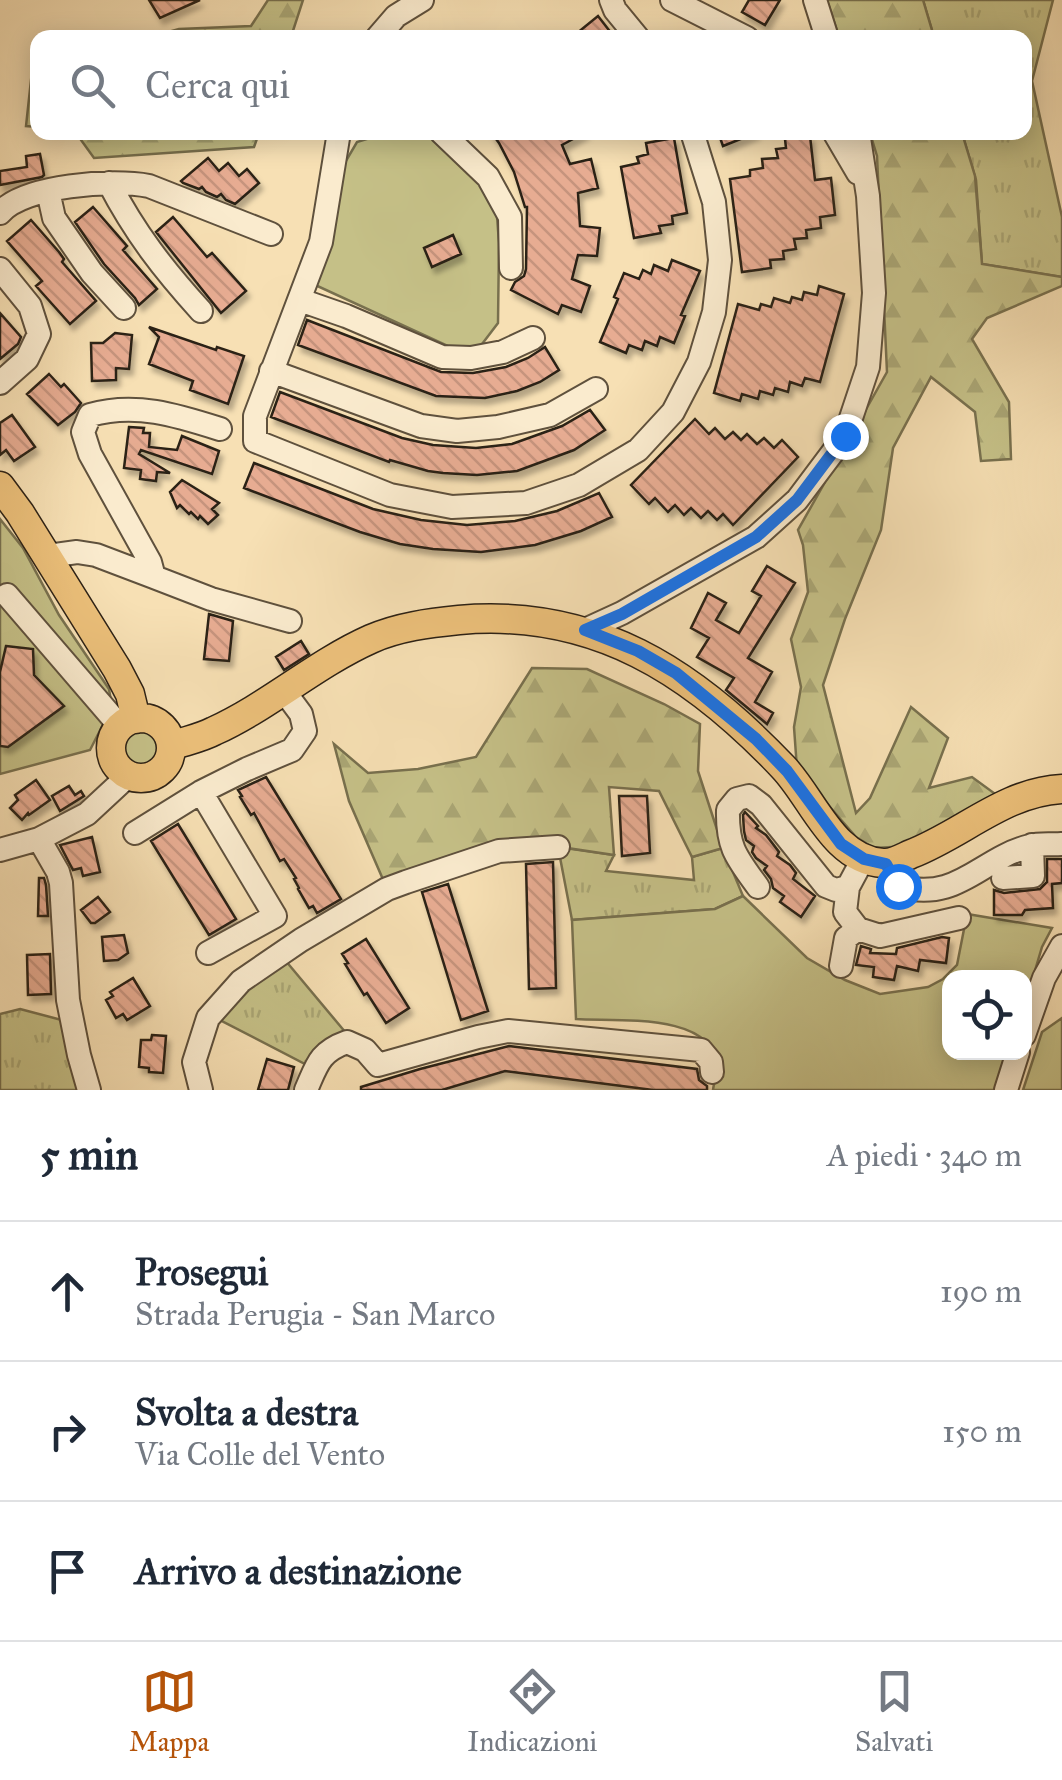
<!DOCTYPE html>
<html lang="it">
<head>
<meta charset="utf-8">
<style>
  body { margin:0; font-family:"IM FELL Great Primer",serif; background:#f6f6f7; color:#1f2937 }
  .controls { position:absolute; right:30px; bottom:30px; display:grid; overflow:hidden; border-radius:20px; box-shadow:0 5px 25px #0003 }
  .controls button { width:90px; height:90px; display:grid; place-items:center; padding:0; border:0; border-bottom:2px solid #e0e1e3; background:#fff; color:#1f2937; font:50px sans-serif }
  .stop { position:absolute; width:30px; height:30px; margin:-22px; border:8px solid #1a73e8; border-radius:50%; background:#fff }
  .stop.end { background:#1a73e8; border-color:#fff; box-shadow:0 2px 10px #0008 }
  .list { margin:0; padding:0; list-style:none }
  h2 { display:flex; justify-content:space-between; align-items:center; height:130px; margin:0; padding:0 40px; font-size:42px }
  h2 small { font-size:32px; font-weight:400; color:#747a83 }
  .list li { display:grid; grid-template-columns:65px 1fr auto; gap:30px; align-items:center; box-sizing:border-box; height:140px; padding:0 40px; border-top:2px solid #e0e1e3 }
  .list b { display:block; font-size:38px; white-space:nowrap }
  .list p { margin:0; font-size:32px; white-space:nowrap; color:#747a83 }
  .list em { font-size:32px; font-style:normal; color:#747a83 }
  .icon { flex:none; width:55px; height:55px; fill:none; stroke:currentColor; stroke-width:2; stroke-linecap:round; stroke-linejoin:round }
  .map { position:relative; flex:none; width:1062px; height:1090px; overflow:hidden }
  .search { position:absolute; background:#fff; box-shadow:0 5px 25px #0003; left:30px; right:30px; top:30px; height:110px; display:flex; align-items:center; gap:25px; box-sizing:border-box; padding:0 35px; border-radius:20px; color:#747a83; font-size:38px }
  .sheet { height:550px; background:#fff }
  nav { display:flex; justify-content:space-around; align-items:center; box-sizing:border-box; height:140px; border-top:2px solid #e0e1e3; background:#fff; font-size:28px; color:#747a83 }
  nav a { display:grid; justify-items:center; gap:5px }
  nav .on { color:#b45309 }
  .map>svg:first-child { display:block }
  .grass { fill:url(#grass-tufts); stroke:#78704e; stroke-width:2.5 }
  .forest { fill:url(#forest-firs); stroke:#78704e; stroke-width:2.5 }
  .green { fill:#c5c087; stroke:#78704e; stroke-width:2.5 }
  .building { fill:url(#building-back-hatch); stroke:#2c2115; stroke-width:2.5; filter:url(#shadow) }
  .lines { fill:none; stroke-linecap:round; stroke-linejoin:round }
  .minor-casing { stroke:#5f513d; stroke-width:26 }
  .major-casing { stroke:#2c2115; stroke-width:31 }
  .minor { stroke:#faebce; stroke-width:22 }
  .major { stroke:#ecc07a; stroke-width:28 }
  .route { stroke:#1a73e8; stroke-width:12 }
</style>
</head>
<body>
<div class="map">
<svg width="1062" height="1090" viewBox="0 0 1062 1090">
  <defs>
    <pattern id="grass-tufts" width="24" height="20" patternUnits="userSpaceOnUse" patternTransform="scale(2.5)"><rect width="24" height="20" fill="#c5c087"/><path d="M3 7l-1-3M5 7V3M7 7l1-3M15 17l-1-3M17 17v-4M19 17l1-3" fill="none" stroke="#a9a574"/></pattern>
    <pattern id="forest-firs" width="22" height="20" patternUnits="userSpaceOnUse" patternTransform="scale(2.5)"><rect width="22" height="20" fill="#c5c087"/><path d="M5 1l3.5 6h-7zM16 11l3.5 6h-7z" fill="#a9a574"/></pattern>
    <pattern id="building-back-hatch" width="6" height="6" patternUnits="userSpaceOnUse" patternTransform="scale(2.5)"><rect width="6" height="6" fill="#e7ac92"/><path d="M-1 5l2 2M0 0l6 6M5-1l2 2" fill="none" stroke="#c6947d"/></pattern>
    <filter id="shadow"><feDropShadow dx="3.5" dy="6" stdDeviation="2.5" flood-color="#0004"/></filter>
  </defs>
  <rect width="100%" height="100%" fill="#f7e0b4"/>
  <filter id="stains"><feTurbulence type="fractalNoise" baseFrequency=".002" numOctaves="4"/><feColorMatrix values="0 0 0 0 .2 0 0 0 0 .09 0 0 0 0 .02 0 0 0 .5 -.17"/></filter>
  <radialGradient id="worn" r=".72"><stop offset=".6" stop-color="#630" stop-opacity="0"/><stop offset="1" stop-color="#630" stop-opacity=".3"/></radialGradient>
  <!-- grass -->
  <path class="grass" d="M 923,0 L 1053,0 L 1032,81 L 1062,217 L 1062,277 L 982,264 L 976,180 L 962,133 L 1024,132 L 1024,38 L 934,37 Z
    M 558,847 L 614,855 L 606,871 L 694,880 L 692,857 L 723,848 L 743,896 L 715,909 L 572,920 Z
    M 285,960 L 346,1033 L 305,1064 L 218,1019 L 246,985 Z
    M 20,1009 L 73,1023 L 89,1090 L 0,1090 L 0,1014 Z"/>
  <!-- forest -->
  <path class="forest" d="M 268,0 L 303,0 L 291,37 L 150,37 L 179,29 L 251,26 Z
    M 827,0 L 923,0 L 934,37 L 839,37 Z
    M 37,69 L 37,127 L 26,126 L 32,71 Z
    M 76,133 L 259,133 L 254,147 L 94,158 Z
    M 870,133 L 962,133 L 975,176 L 982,264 L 1062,277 L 1062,286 L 987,318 L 972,339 L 1009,402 L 1011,459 L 981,461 L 975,412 L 931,377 L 893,448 L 881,530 L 845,619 L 823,685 L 856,813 L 870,798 L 911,707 L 948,738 L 929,788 L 972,777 L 998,796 L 910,846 L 874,848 L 856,837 L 797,769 L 794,727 L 801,687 L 791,639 L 808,592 L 803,545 L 798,530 L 887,372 L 877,156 Z
    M 532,668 L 587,669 L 664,704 L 700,724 L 698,771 L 723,848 L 692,857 L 659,791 L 609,787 L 614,855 L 561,847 L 385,884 L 349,801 L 334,744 L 368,773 L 418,769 L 476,757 Z"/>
  <!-- green -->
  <path class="green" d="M 414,132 L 432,135 L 462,162 L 496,203 L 499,243 L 498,323 L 479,348 L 452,348 L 313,284 L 340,171 L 357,142 L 386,133 Z
    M 0,519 L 23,548 L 59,615 L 109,689 L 112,707 L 90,750 L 0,774 Z
    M121 748a20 20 0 1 1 40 0a20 20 0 1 1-40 0Z
    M 743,896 L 807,958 L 845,980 L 880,994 L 928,987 L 943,979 L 957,965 L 967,914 L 1052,928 L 1042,947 L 1025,1004 L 1024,978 L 950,978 L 950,1052 L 1009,1053 L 998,1090 L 713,1090 C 714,1082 717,1074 716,1066 C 715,1011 612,1022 576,1019 L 572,920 L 715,909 Z
    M 1062,1018 L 1062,1090 L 1023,1090 L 1042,1032 Z"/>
  <!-- building -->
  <path class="building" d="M 149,0 L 200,0 L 160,18 Z
    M 749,0 L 780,0 L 765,25 L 742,12 Z
    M 598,16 L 615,38 L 571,38 Z
    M 491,132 L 586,132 L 562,145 L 570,164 L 591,159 L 598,188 L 578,193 L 580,226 L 600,228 L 597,256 L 578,255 L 572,279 L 590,286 L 581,312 L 562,305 L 558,314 L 511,290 L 515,282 L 524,276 L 526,269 L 527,207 L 525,207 L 514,172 L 499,143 Z
    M 718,132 L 756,132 L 756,133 L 723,146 Z
    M 810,136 L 815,180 L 831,178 L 835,215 L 820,217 L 821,228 L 806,230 L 807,238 L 794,239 L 796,249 L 783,251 L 784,259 L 770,260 L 771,268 L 742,272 L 730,179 L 750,176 L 750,170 L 763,168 L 762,159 L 778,158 L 776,149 L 786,148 L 785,139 Z
    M 674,138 L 687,213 L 672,216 L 673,224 L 659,226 L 661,233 L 634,238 L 621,167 L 639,163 L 637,157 L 648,154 L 646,143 Z
    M 40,154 L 44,175 L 42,177 L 0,185 L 0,171 L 27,167 L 26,156 Z
    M 208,158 L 219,171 L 228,163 L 239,176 L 247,169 L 259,183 L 235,204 L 226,200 L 221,194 L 217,197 L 206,192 L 202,187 L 199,189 L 183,183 L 181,181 Z
    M 93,207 L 127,246 L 123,250 L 157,289 L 139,305 L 135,298 L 104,264 L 75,222 Z
    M 173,217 L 207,257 L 212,253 L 246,291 L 221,313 L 156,232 Z
    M 31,220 L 59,252 L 64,259 L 62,262 L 96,301 L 70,324 L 36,286 L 42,281 L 7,241 Z
    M 453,235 L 461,254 L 432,267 L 424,248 Z
    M 672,260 L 700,271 L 681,315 L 685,316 L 674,343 L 660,337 L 657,346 L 645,341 L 642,350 L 629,345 L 626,353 L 600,342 L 618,299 L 614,297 L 624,273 L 639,279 L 643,270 L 651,274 L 654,265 L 668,271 Z
    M 819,286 L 844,294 L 820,382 L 805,378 L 802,386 L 790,382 L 788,392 L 775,388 L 773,395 L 760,391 L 758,399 L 742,394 L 740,401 L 714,393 L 738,304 L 759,310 L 761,304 L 771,307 L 774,298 L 790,303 L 792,297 L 802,300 L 804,292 L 817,295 Z
    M 0,313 L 21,337 L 18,344 L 0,359 Z
    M 307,320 L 441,372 L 473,373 L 506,367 L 528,358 L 545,347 L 559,370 L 540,382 L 517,391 L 485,398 L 436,396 L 298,345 Z
    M 149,327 L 216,350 L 217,347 L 244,356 L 228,404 L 190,390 L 193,381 L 149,364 L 159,337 Z
    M 115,333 L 132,335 L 129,369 L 116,368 L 116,380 L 92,381 L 91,343 L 103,343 Z
    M 49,374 L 61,387 L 64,384 L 81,403 L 75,412 L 58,425 L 27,394 Z
    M 280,392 L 402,438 L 433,445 L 476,448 L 512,444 L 562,426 L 590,410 L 605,430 L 574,450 L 517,471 L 477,475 L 443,473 L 428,471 L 390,460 L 389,462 L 271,417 Z
    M 12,415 L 35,447 L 14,461 L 6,450 L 0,455 L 0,423 Z
    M 695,419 L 709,434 L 715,428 L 725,439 L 733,432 L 741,440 L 747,434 L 757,444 L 764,438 L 774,448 L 782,440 L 798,457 L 733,525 L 723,514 L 717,520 L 708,511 L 701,518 L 691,508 L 684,515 L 675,505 L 668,512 L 655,498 L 649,504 L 631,485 Z
    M 129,427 L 144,428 L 143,433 L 150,433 L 149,447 L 177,450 L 182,436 L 219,451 L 212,474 L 141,450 L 139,454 L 170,473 L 157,472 L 156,481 L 140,479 L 141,470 L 124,468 Z
    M 254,463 L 373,509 L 421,520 L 467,525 L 515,521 L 557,511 L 599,493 L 612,517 L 581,531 L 535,545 L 481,552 L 433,549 L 400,544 L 360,532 L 244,488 Z
    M 182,480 L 219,503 L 212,509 L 218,515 L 208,524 L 200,516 L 198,519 L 191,512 L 189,514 L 180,505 L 177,508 L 170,492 Z
    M 767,566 L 795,583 L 748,658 L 772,672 L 755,702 L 773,713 L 767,724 L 726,690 L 734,678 L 697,657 L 709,638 L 691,628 L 708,593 L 726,603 L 716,620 L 739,633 L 761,596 L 752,591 Z
    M 209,614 L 233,621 L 229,661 L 204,659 Z
    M 301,641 L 309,654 L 284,670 L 276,657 Z
    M 6,646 L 33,649 L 34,675 L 64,706 L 8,747 L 0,746 L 0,672 Z
    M 266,777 L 341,899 L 317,913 L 313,906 L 309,908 L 298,889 L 299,888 L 294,879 L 296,878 L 284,859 L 280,861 L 254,813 L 251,815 L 240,797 L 242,796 L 238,790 Z
    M 36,780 L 50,800 L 29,815 L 28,813 L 22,820 L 10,808 L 18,800 L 15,795 Z
    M 69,786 L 75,795 L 81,791 L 84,796 L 60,811 L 52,796 Z
    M 619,796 L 647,796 L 650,853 L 622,856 Z
    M 745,812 L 758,826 L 756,828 L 766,835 L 779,852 L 777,856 L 790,865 L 796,873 L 793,879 L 815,896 L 801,917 L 780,902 L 784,896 L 773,888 L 771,879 L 764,870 L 767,866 L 756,858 L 752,852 L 754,846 L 746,840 L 744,831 L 743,815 Z
    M 178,824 L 236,919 L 209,935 L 151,841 Z
    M 92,837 L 100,872 L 83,876 L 81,868 L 73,870 L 60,845 Z
    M 1047,859 L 1062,859 L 1062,883 L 1052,884 L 1053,908 L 1025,910 L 1022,915 L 994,915 L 994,890 L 1004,893 L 1040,889 L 1047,882 Z
    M 553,862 L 556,988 L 529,989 L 526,864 Z
    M 39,878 L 44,878 L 46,885 L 48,916 L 38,916 Z
    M 448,884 L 488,1011 L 461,1020 L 422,892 Z
    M 98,897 L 110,912 L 95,923 L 91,923 L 81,910 Z
    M 124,935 L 128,953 L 118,960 L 104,961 L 102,937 Z
    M 942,937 L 949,938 L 946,963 L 920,960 L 918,971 L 897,966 L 894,980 L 873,977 L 874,967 L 856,965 L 861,946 L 871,949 L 870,953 L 896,954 L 897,948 Z
    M 366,939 L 409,1008 L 386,1023 L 367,993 L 364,995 L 345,964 L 348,963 L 342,954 Z
    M 50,954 L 51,994 L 28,995 L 27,955 Z
    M 133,978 L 150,1006 L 127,1020 L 123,1014 L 116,1018 L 106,1000 L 113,996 L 110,992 Z
    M 152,1035 L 166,1036 L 163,1073 L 149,1072 L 149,1068 L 139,1067 L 141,1040 L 151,1040 Z
    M 509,1046 L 697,1069 L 699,1080 L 707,1086 L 707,1090 L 653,1090 L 505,1071 L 442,1090 L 361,1090 L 361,1087 L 420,1069 Z
    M 267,1059 L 294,1067 L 288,1090 L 258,1090 Z"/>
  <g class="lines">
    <defs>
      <path id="minor" d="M 611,0 L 615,10 L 638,38
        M 672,0 L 747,38
        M 815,0 L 827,38
        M 377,38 L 396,16 L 422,0
        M 339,132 L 321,242 L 255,416 L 255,441 L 390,495 L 452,507 L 526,503 L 579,485 L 638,450 L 673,412 L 699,362 L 714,312 L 720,260 L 714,202 L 692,132
        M 441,132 L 488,177 L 510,217 L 511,268
        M 834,132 L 858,173
        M 109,183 C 135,233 163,269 201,311
        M 48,191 L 54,218 L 92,273 L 124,308
        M 0,213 C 24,185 113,179 149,186 L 271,234
        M 0,269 L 30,306 L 39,334 L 27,359 L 0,383
        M 300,300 L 346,316 L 442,357 L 471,358 L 503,352 L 533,338
        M 271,371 L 421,426 L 457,431 L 498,427 L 550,415 L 596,389
        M 220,429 C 176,415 135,402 90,415 L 83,432 L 90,454 L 150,562 L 154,577 L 211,599 L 290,621
        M 48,556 L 77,552 L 96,555 L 154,577
        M 7,595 L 112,717
        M 585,630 L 622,613 L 756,537 L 797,500 L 845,436 L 868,367 L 874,293 L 868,196 L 858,132
        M 201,792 L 275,916 L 208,953
        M 135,833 L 201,792 L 247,769 L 292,750 L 305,731 L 301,714 L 284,691
        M 39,839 L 58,872 L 61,883 L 68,1000 L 79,1055 L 89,1090
        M 0,850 L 39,839 L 87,814 L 129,775
        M 863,859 L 848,887 L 845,912 L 858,929 L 880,936 L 959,918
        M 886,864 L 898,886 C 958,903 979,859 1030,846 C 1040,843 1052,845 1062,844
        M 1003,878 L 1033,876 L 1032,845
        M 758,887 C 737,858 727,848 728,810 L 737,799 L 749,796 L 761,805 L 826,886 L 836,890 L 848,887
        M 841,966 L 846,938 L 858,929
        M 1024,1035 L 1044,978 L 1062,946
        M 201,1090 L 194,1062 L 208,1018 L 241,981 L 301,940 L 387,889 L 406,882 L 499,851 L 558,847
        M 306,1090 C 317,1065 319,1052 347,1042 L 365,1050 L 378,1065 L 478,1037 L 508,1031 L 701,1050 L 711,1062 L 712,1072
        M 1006,1090 L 1018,1052"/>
      <path id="major" d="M 0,486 L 20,513 L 117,669 L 130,694 L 136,719
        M111 748a30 30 0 1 1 60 0a30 30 0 1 1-60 0Z
        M 171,746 C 185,741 201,738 214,731 C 269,706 315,664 371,639 C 398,627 429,623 459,620 C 595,608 693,672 783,767 C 813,798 833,860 883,863 C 892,864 902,858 911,854 C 963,834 1004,792 1062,789"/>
    </defs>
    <!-- minor casing -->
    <use href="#minor" class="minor-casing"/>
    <!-- major casing -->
    <use href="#major" class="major-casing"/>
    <!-- minor -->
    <use href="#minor" class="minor"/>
    <!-- major -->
    <use href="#major" class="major"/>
  </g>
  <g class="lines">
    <!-- route -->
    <path class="route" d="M 845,436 L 797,500 L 756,537 L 622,614 L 585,630 L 638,651 L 676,673 L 756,739 L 787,771 L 841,844 L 864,859 L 886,864 L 898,886"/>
  </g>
  <rect width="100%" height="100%" filter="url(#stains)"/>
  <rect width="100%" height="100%" fill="url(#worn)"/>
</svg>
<div class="controls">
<button><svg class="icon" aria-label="locate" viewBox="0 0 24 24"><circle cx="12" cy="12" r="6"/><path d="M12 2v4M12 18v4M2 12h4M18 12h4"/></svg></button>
</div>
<div class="stop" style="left:898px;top:886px"></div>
<div class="stop end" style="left:845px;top:436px"></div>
<div class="search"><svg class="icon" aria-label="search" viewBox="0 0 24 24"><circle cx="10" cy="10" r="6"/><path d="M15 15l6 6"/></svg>Cerca qui</div>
</div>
<section class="sheet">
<h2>5 min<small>A piedi · 340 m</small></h2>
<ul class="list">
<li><svg class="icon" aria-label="ahead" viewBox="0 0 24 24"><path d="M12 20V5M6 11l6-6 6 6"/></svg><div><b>Prosegui</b><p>Strada Perugia - San Marco</p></div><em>190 m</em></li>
<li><svg class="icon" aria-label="right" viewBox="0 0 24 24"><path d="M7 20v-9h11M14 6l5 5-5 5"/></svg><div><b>Svolta a destra</b><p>Via Colle del Vento</p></div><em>150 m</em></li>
<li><svg class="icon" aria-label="arrive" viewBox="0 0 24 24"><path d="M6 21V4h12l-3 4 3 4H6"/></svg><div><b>Arrivo a destinazione</b></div></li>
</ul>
</section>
<nav>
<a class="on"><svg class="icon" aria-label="map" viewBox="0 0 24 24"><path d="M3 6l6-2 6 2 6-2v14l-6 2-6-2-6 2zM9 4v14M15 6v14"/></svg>Mappa</a>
<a><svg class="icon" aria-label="directions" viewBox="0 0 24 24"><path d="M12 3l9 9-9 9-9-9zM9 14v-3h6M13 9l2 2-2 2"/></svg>Indicazioni</a>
<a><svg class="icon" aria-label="saved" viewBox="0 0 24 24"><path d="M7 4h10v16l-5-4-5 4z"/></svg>Salvati</a>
</nav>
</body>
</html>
